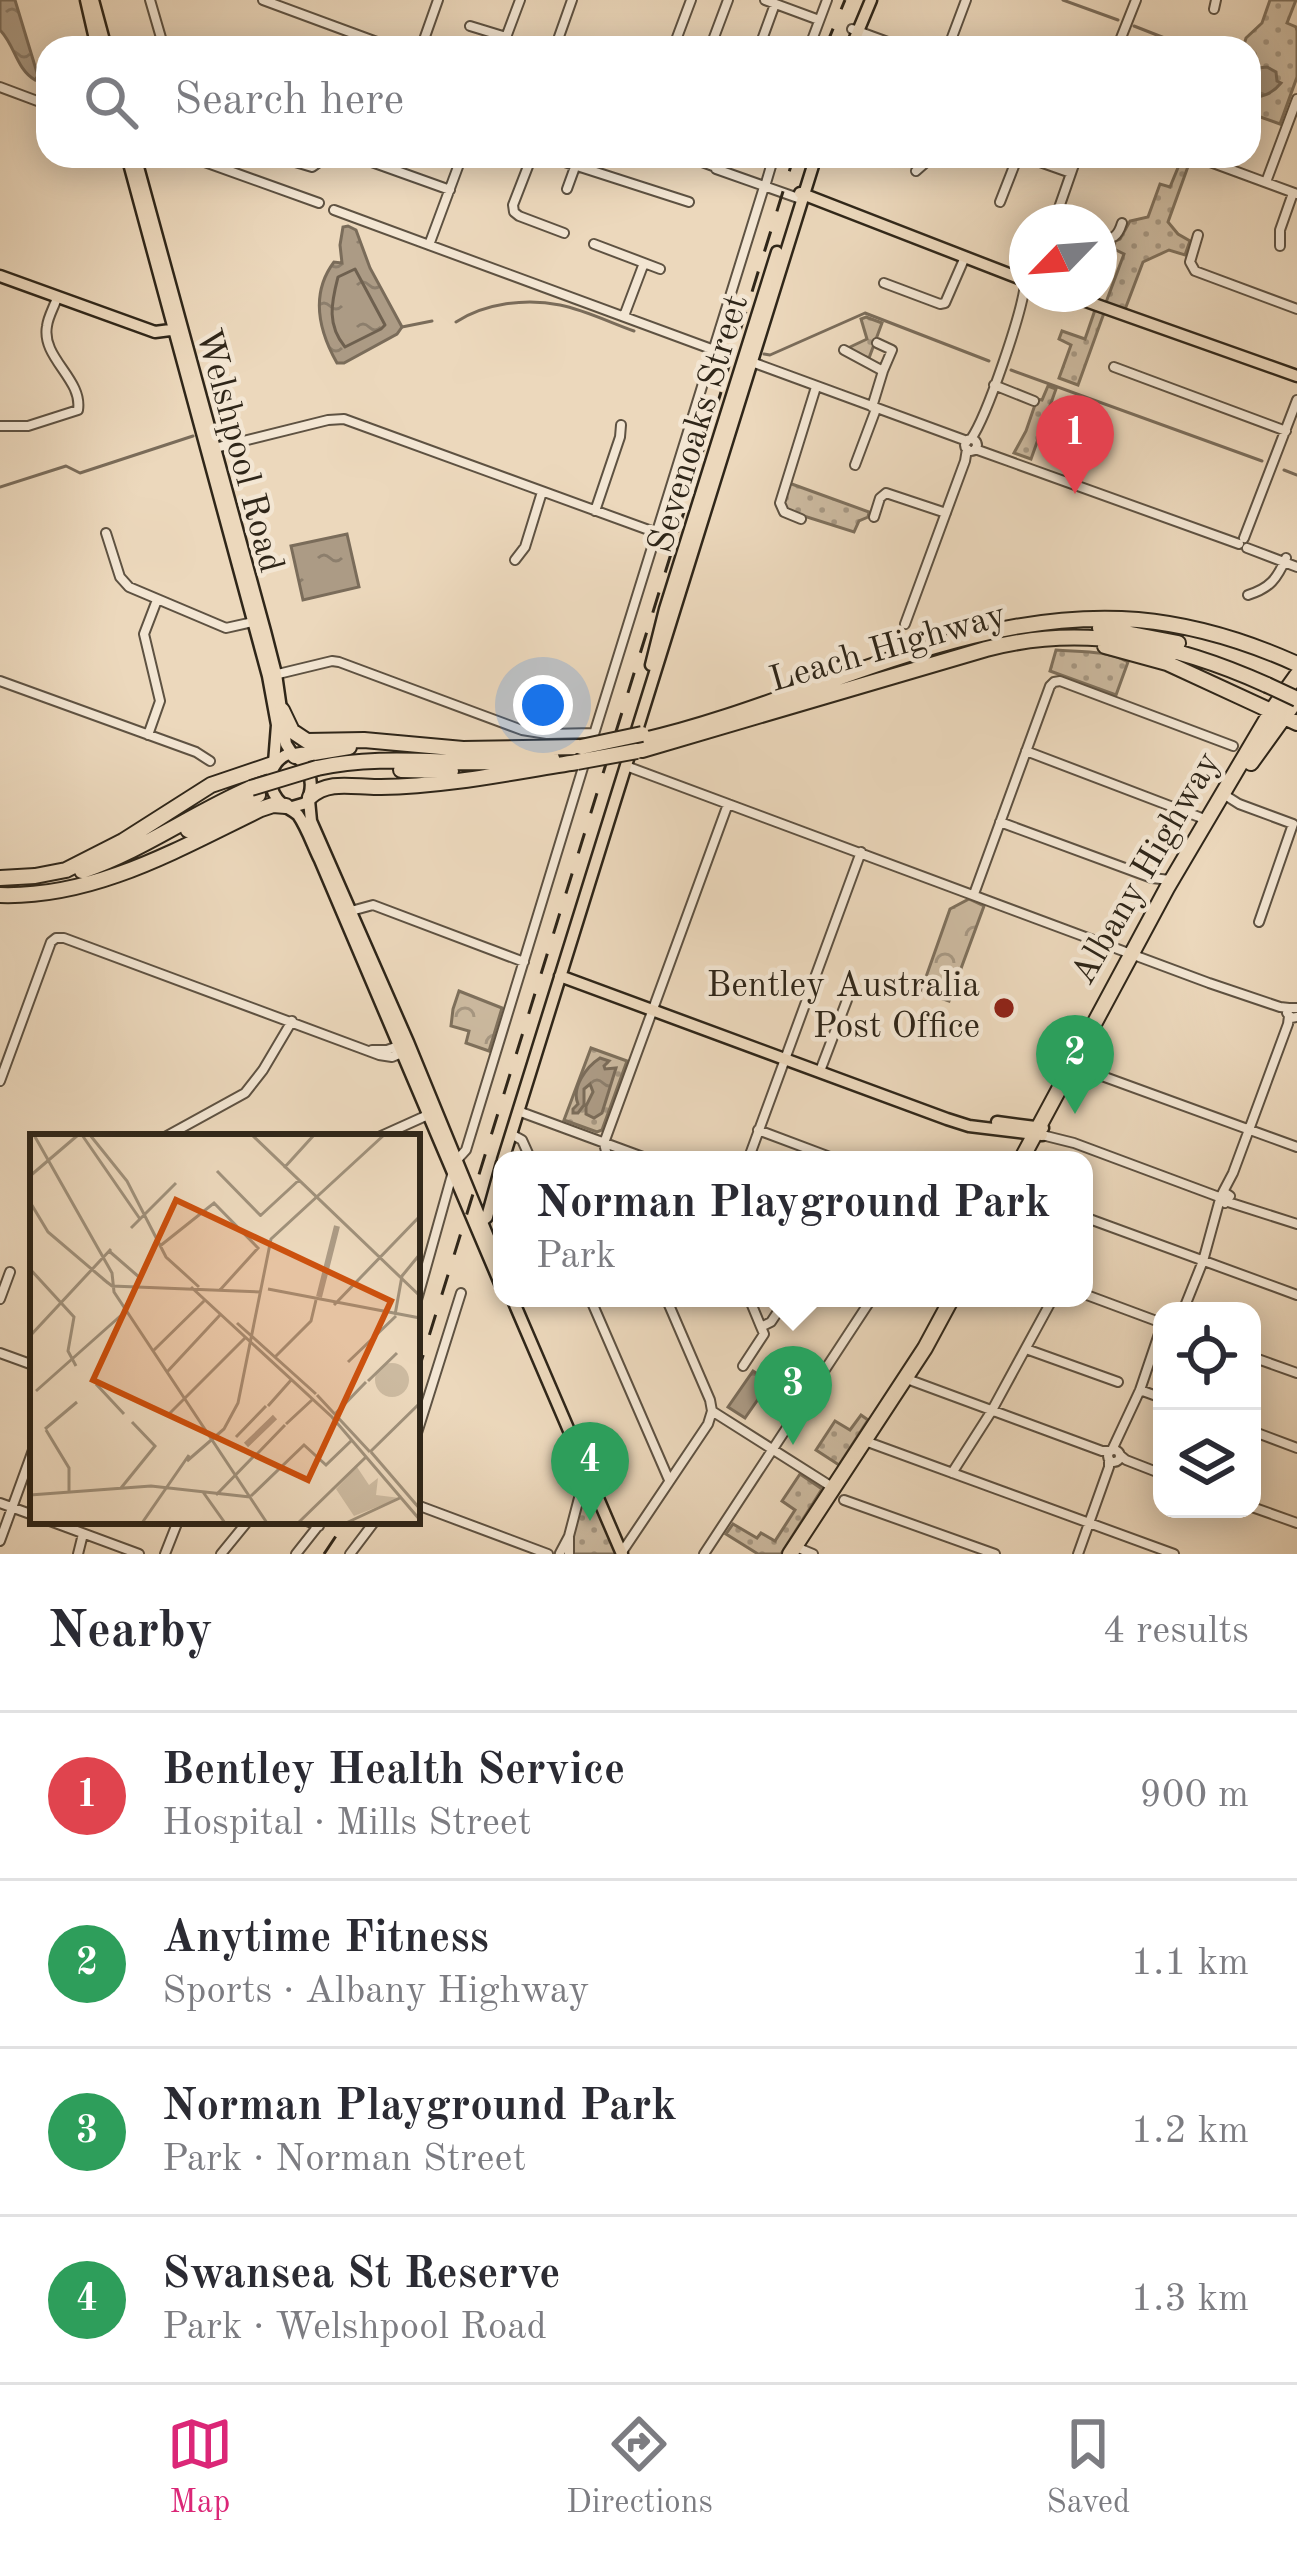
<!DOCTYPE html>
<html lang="en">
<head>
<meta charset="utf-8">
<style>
  body { margin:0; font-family:"Old Standard TT",serif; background:#f2f2f3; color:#2b2b33 }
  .controls { position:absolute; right:36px; bottom:36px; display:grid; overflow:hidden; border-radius:24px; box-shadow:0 6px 30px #0003 }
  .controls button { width:108px; height:108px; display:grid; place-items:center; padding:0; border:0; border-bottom:3px solid #e1e1e2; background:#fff; color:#2b2b33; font:60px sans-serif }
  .compass { position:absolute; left:1009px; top:204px; width:108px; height:108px; border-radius:50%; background:#fff; box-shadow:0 6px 30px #0003; rotate:245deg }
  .you { position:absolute; left:543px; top:705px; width:42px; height:42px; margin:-30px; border:9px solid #fff; border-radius:50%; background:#1a73e8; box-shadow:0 0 0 18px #1a73e833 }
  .badge { display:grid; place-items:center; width:78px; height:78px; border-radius:50%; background:#db2777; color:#fff; font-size:39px; font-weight:700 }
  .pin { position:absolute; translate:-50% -99px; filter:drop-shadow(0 3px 6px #0008) }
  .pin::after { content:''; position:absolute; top:63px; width:42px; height:36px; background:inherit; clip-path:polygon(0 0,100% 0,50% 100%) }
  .popup { position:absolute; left:493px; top:1151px; width:600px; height:156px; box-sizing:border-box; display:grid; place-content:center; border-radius:24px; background:#fff; filter:drop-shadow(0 3px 9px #0005); font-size:39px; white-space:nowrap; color:#7c7c81 }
  .popup b { font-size:45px; color:#2b2b33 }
  .popup::after { content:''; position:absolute; left:50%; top:100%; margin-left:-24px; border:24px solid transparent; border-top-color:#fff }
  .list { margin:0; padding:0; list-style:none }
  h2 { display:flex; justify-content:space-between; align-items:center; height:156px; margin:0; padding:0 48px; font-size:51px }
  h2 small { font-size:39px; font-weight:400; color:#7c7c81 }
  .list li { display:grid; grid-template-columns:78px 1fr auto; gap:36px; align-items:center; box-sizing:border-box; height:168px; padding:0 48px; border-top:3px solid #e1e1e2 }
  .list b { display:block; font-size:45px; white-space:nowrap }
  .list p { margin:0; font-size:39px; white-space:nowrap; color:#7c7c81 }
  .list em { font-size:39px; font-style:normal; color:#7c7c81 }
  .icon { flex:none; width:66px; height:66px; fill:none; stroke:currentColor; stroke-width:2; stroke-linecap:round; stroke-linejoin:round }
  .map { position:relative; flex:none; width:1297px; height:1554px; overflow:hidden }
  .search { position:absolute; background:#fff; box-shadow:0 6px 30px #0003; left:36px; right:36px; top:36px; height:132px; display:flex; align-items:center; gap:30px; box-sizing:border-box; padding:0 42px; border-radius:36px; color:#7c7c81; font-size:45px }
  .sheet { height:828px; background:#fff }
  nav { display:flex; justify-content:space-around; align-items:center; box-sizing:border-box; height:168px; border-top:3px solid #e1e1e2; background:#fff; font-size:33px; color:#7c7c81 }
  nav a { display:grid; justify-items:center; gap:6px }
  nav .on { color:#db2777 }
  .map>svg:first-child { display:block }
  .green { fill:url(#green-dots); stroke:#7e705c; stroke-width:3 }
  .forest { fill:url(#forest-crowns); stroke:#7e705c; stroke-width:3 }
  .water { fill:url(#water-ripples); stroke:#7a6c5a; stroke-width:3 }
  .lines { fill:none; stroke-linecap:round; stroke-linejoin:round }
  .shore { stroke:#6e604f; stroke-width:3 }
  .stream { stroke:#7a6c5a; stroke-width:3 }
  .minor-casing { stroke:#5e5242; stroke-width:12 }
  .major-casing { stroke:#2f2619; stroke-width:15 }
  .highway-casing { stroke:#2f2619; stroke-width:18 }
  .minor { stroke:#f3e6d3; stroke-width:8 }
  .major { stroke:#ecd8bc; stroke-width:10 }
  .highway { stroke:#ecd8bc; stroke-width:14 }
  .rail { stroke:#2f2619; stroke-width:3; stroke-dasharray:21 21; stroke-linecap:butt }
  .highway-bridge-casing { stroke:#2f2619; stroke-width:18; stroke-linecap:butt }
  .highway-bridge { stroke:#ecd8bc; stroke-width:14 }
  .poi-dot { fill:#8f2418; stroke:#f3e6d3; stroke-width:4.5 }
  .labels { text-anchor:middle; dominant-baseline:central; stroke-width:9; stroke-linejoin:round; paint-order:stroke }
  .street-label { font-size:36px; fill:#2f2619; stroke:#f3e6d3 }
  .poi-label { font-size:36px; fill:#2f2619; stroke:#f3e6d3; text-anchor:end }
  .inset-river { fill:none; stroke:#ac9b85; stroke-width:6 }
  .inset-road { fill:none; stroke:#a0917b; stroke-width:3 }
  .view { fill:#cc510e; fill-opacity:0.15; stroke:#cc510e; stroke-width:6 }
  .inset-edge { fill:none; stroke:#2f2619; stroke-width:6 }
</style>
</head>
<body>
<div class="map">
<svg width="1297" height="1554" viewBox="0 0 1297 1554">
  <defs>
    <pattern id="green-dots" width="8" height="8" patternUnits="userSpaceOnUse" patternTransform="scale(3)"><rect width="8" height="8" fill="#ccbaa0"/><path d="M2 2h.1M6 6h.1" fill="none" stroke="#a69782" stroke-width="1.8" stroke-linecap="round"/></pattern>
    <pattern id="forest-crowns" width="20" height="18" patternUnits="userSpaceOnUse" patternTransform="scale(3)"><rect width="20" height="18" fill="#ccbaa0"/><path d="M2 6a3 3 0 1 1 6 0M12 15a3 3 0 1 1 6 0" fill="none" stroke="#a69782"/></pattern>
    <pattern id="water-ripples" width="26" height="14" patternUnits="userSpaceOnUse" patternTransform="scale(3)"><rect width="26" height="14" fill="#ac9b85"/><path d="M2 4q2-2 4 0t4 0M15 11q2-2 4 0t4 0" fill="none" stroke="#8c7e6c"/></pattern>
  </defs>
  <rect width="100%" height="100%" fill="#ecd8bc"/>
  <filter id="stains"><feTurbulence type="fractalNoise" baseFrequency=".00167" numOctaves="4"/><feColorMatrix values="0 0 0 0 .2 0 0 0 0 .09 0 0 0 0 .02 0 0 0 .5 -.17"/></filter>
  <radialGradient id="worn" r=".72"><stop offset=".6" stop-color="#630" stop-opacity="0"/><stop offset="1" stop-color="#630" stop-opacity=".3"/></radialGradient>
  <!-- green -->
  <path class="green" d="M 1270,0 L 1296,0 L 1287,23 L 1296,27 L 1297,31 L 1297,77 L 1280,124 L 1249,113 L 1249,48 L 1243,48 L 1246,38 L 1262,23 Z
    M 1182,158 L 1190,161 L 1168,222 L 1178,234 L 1190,241 L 1185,255 L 1169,250 L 1143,262 L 1124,312 L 1105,305 L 1124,254 L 1114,249 L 1115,241 L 1120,239 L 1130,221 L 1148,217 L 1160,184 L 1170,187 Z
    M 1095,310 L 1104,313 L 1078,385 L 1059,378 L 1071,345 L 1059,339 L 1062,331 L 1085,339 Z
    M 866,317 L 882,323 L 869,358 L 854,353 L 850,347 L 867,339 L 861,319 Z
    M 1048,386 L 1056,389 L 1031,459 L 1014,453 L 1026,431 L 1037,399 L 1042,400 Z
    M 789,483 L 869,512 L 868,517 L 859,521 L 854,532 L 785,510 L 783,504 Z
    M 1056,650 C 1080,652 1107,650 1128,662 L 1116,695 L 1050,671 Z
    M 591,1048 L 627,1061 L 602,1130 L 597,1132 L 564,1120 Z
    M 861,1415 L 868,1420 L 839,1465 L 816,1450 L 835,1421 L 850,1430 Z
    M 586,1473 L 622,1554 L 569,1554 Z
    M 800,1474 L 822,1489 L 781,1554 L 758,1554 L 726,1534 L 733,1524 L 757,1538 L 761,1533 L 775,1541 L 795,1510 L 782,1501 Z"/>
  <!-- forest -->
  <path class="forest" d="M 969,899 L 984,906 L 949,1001 L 921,991 L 950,909 Z
    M 459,991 L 502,1008 L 489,1051 L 466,1043 L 469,1031 L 451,1026 L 453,1009 Z"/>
  <!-- water -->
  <path class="water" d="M 0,0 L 15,0 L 38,76 L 35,80 C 16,69 15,45 0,30 Z
    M 1267,67 L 1276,72 L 1277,81 L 1281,83 C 1273,93 1261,99 1249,96 L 1249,76 L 1258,68 Z
    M 348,226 L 356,230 L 370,268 L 402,327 L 397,334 L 344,363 L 337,363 C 319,331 310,294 334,262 L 342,263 L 340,245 L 343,227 Z
    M 347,534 L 359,587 L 303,600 L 291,546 Z
    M 600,1058 L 609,1061 L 604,1066 L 605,1069 L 616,1068 L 602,1113 L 594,1118 L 586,1114 L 586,1106 L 593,1092 L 590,1084 L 584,1089 L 584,1105 L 578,1113 L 573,1113 L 573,1109 L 578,1104 C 571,1088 586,1067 600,1058 Z
    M 753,1371 L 770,1382 L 745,1418 L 728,1407 Z"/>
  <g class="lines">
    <!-- shore -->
    <path class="shore" d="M 355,269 L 385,325 L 381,329 L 345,347 C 327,325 331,304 338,277 Z"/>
    <!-- stream -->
    <path class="stream" d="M 1063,0 L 1118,20
      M 1134,26 L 1185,46
      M 456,322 C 485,303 526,298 560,305 C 585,310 611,323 634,331
      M 402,327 L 432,321
      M 764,354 L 770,355 L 865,313 L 989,361
      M 1011,370 L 1262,461
      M 1284,470 L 1297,475
      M 0,487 L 66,466 L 80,473 L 193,436"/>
    <defs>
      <path id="minor" d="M 150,0 L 164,48
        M 263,0 L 393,48
        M 765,0 L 819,20
        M 1214,9 L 1216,0
        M 470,26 L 506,37
        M 852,29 L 904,48
        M 421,48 L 438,0
        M 502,48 L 520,0
        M 555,48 L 572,0
        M 617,48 L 627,44 L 638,48
        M 673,48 L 691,0
        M 710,48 L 728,0
        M 759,48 L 775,4
        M 809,48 L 827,0
        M 948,48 L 966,0
        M 1117,48 L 1136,0
        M 0,87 L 48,105
        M 188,156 L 319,203
        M 275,156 L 312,167 L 319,162 L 321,156
        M 355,156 L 450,190
        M 532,156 L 513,205 L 514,212 L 519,216 L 564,233
        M 546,156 L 689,202
        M 686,156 L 713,166
        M 1023,156 L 1071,173
        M 1194,156 L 1297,194
        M 716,169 L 798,198
        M 916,171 L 933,156
        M 1266,182 L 1297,99
        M 766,183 L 774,156
        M 567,189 L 575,167
        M 1000,202 L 1018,156
        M 334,210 L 714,350
        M 1054,222 L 1077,156
        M 1198,235 L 1190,262 L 1195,271 L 1297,309
        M 1099,237 C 1113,241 1118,236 1122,223
        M 594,244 L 660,269
        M 429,245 L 462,156
        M 1280,246 L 1280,230 L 1293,193
        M 884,283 L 940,304 L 945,303 L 965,257
        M 624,316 L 644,263
        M 877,343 L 892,350 L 883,371
        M 844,350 L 883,371 L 872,407
        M 749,361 L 967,441
        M 1114,367 L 1286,431
        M 994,385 L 1034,401
        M 0,426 L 28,426 L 78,410 C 83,379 41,358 47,326 C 48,317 54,307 57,298
        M965 445a6 6 0 1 1 12 0a6 6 0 1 1-12 0Z
        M 971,439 C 987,416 1022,313 1025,284
        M 215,448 L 328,420 L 344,419 L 657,533
        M 975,449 L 1239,544
        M 855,465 L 876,409
        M 595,511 L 620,437 L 621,425
        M 874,517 L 880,498 L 886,493 L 946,513
        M 801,519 L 784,512 L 780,503 L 816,387
        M 106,533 L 120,577 L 129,587 L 226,628 L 257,621
        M 1244,538 L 1297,400
        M 1247,548 L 1297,567
        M 515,560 L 525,547 L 542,492
        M 1248,595 C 1270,588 1277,579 1286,558
        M 905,624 L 965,461 L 967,449
        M 274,675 L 332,661 L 339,662 L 522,730 L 547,734 L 594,733
        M 0,681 L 196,752 L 210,761
        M 148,735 L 160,701 L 144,634 L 157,600
        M 590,747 L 764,187
        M 1026,751 L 1207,820
        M 626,766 L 1209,983 L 1280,1007 L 1289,1008
        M 1228,797 L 1239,804 L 1293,824
        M 1000,822 L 1152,878 L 1170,880
        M 974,894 L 1050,686 L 1054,682 L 1060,681 L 1233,746
        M 351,911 L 373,905 L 524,962
        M 1259,922 L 1293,824
        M 1297,1017 L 1291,1018 L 1287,1013 L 1289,1008 L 1297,1008
        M 372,1050 L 387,1050 L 404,1044
        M 1080,1068 L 1297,1147
        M 820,1071 L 847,1000
        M 0,1081 L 51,942 L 56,938 L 64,938 L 379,1055 L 392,1057 L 404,1052
        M 518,1111 L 651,1160
        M 758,1130 L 838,1160
        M 511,1134 L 522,1140 L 531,1160
        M 1042,1135 L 1074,1143 L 1219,1197
        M 165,1137 L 245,1093 L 263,1070 L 292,1021
        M 379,1137 L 430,1114
        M 608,1160 L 604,1143 L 728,804
        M 748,1160 L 861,852
        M 456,1161 L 466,1150 L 585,761
        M 1223,1192 L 1233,1173 L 1288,1024 L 1289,1016
        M 1224,1192 L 1230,1196 L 1225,1203 L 1219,1198 Z
        M 1228,1202 L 1297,1224
        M 1084,1217 L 1297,1295
        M 1084,1294 L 1162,1323
        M 590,1298 L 669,1480
        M 666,1298 L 710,1400 L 712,1411 L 832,1487
        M 749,1298 L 761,1327
        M 0,1299 L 10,1272
        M 417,1300 L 452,1175
        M 1183,1311 L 1203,1261 L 1220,1199
        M 1026,1349 L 1118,1382
        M 0,1353 L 33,1365
        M 1252,1357 L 1297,1373
        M 743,1366 L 764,1334 L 761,1327 L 771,1322 L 787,1298
        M 907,1379 L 1102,1451 L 1110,1451
        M 1140,1390 L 1162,1398
        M 1252,1431 L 1297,1448
        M 417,1433 L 461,1293
        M 865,1441 L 1174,1554
        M1108 1456a6 6 0 1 1 12 0a6 6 0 1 1-12 0Z
        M 1112,1450 L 1140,1390 L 1162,1325
        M 1120,1455 L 1126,1460 L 1162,1474
        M 952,1473 L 991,1412 L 1053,1298
        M 844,1500 L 995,1554
        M 0,1503 L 33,1515
        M 417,1505 L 548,1554
        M 1252,1507 L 1297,1523
        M 50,1521 L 139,1554
        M 307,1521 L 319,1526
        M 0,1541 L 33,1450
        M 796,1547 L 813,1554
        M 622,1552 L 708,1424 L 712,1411
        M 560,1553 L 569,1536 L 585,1475
        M 78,1554 L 83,1534
        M 165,1554 L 178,1521
        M 221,1554 L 248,1521
        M 296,1554 L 322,1521
        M 350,1554 L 375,1521
        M 569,1554 L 569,1537
        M 704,1554 L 872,1298
        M 1078,1554 L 1109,1467 L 1109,1459"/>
      <path id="major" d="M 86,0 L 97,48
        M 93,0 L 106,48
        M 851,48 L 871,0
        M 127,156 L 268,676 L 277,725 L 274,763
        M 135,156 L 265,631 L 276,674 L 286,744 L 293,755
        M 800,193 L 1024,280
        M 0,276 L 155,332 L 178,329
        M 1066,294 L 1297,376
        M 651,665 L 665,609 L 777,252
        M 309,800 L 311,821 L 408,1042 L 502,1271
        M 289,808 L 306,803 C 316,784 310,760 288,754 C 268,763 265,788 282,804 C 286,808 293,810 298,815 C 307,828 313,846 320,860 L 502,1288
        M 560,976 L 947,1119 L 969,1126 L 1042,1135
        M 997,1122 L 1043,1128
        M 503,1160 L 816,156
        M 477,1225 L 487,1217 L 502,1163
        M 512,1298 L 622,1554"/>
      <path id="highway" d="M 1100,628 L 1178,643
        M 1105,646 L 1167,663 L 1297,723
        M 282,710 L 292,731 L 307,741 L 364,740 L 463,749 L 581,747
        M 640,741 C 805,704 964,606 1138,620 C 1194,625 1246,641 1297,664
        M 642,750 L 986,649 C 1085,623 1176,644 1267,685
        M 295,756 L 349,747
        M 1251,763 L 1297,699
        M 317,768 C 394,751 474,770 552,758
        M 401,770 L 451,771
        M 310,797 C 329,779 356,788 381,787 C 448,786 512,772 577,762
        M 188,830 L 258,795
        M 82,871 C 142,851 193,813 251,788
        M 0,878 L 35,876 L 66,870 L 123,841 L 211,785 L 273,764
        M 0,895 C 95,898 178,849 261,809 L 273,805 L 286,806
        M 1021,1160 L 1167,888 L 1272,710 L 1297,675
        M 790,1554 L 925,1348 L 952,1298"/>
    </defs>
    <!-- minor casing -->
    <use href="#minor" class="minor-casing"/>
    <!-- major casing -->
    <use href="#major" class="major-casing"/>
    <!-- highway casing -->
    <use href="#highway" class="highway-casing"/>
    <!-- minor -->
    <use href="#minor" class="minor"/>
    <!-- major -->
    <use href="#major" class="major"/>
    <!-- highway -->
    <use href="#highway" class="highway"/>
    <!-- rail -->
    <path class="rail" d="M 825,48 L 845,0
      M 417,1375 L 794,156
      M 324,1554 L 346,1521"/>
    <defs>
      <path id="highway-bridge" d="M 1267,685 L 1297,699
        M 581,747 L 642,734
        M 577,762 L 637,751
        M 251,788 L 317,768"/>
    </defs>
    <!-- highway-bridge casing -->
    <use href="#highway-bridge" class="highway-bridge-casing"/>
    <!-- highway-bridge -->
    <use href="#highway-bridge" class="highway-bridge"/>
  </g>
  <!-- markers -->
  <circle class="poi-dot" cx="1004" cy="1008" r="12"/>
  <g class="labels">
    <!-- street labels -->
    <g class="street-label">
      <text transform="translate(700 424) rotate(-73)">Sevenoaks Street</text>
      <text transform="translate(238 451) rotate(75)">Welshpool Road</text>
      <text transform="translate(888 649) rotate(-16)">Leach Highway</text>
      <text transform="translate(1147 869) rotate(-60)">Albany Highway</text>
    </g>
    <!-- poi labels -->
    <g class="poi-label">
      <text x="980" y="987">Bentley Australia<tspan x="980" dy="41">Post Office</tspan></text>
    </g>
  </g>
  <!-- overview -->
  <g transform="translate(30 1134)">
    <rect width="390" height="390" fill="#ecd8bc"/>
    <path d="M345 246a17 17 0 1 1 34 0a17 17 0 1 1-34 0ZM 327,333 L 339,351 L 348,344 L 346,361 L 370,364 L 324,382 L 306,355 Z" fill="#ccbaa0"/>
    <path class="inset-river" d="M 289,163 L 307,92M 216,311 L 245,283"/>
    <path class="inset-road" d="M 4,1 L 82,139 L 84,158 L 237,389M 52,1 L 110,85M 60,1 L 97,47 L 136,123 L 169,153M 222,1 L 390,162M 254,34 L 284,1M 187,37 L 231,82M 0,42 L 48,1M 0,68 L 18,98 L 78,149M 230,82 L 269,46M 101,94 L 146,49M 130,112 L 184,69 L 228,114 L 190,156M 79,117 L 109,143M 0,135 L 44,183 L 38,217 L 46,232M 73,145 L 82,152 L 231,158M 161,153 L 302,283 L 390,386M 238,155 L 390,184M 304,171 L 390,82M 365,181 L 372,142 L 390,120M 207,189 L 286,260M 0,202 L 81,115M 124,216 L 174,167M 245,223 L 281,187 L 286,166M 318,228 L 366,182M 137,238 L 190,181M 338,247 L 367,219M 66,250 L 94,280M 6,257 L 96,177M 287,261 L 340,318M 238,272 L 262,245M 306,279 L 336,248M 139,280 L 215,204M 256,290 L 283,265M 15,295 L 47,268M 16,296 L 39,334 L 39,358M 206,303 L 236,272M 340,318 L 390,269M 341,318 L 390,375M 225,322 L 255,291M 157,327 L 194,295 L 208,269 L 241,105 L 354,1M 91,354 L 125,312 L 102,288M 173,358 L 195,389M 0,361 L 121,352 L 220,363M 186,361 L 224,322M 221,362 L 274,311 L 296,331 L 322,306M 112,389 L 159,321M 268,389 L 337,322M 316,389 L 372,363"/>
    <path class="view" d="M 146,66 L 361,167 L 278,346 L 63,246 Z"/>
    <rect width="390" height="390" class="inset-edge"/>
  </g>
  <rect width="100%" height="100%" filter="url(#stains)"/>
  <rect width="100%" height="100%" fill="url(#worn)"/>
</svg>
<div class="controls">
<button><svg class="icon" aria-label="locate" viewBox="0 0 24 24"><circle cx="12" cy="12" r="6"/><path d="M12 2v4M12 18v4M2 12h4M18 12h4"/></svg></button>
<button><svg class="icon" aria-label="layers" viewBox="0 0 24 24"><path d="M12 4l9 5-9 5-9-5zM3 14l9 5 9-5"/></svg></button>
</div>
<svg class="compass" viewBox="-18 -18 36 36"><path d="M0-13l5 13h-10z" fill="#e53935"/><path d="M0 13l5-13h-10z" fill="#7c7c81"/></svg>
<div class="you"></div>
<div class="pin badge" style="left:1075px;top:494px;background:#e0444e">1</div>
<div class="pin badge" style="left:1075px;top:1114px;background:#2e9e5b">2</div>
<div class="pin badge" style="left:793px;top:1445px;background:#2e9e5b">3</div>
<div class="popup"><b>Norman Playground Park</b>Park</div>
<div class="pin badge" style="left:590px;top:1521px;background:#2e9e5b">4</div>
<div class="search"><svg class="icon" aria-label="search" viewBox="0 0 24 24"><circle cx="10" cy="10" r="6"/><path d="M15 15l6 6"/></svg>Search here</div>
</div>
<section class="sheet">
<h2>Nearby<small>4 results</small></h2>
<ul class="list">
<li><span class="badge" style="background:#e0444e">1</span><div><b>Bentley Health Service</b><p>Hospital · Mills Street</p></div><em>900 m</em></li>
<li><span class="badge" style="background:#2e9e5b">2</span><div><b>Anytime Fitness</b><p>Sports · Albany Highway</p></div><em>1.1 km</em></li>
<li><span class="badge" style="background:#2e9e5b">3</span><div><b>Norman Playground Park</b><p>Park · Norman Street</p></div><em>1.2 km</em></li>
<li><span class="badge" style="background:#2e9e5b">4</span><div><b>Swansea St Reserve</b><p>Park · Welshpool Road</p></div><em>1.3 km</em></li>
</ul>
</section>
<nav>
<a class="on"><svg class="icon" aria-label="map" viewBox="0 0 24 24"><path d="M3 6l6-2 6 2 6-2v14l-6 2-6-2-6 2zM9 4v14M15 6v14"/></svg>Map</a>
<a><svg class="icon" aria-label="directions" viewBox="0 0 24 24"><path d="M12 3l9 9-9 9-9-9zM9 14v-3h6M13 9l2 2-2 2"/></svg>Directions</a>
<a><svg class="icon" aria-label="saved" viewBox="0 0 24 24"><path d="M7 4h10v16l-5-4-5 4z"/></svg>Saved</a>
</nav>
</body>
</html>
